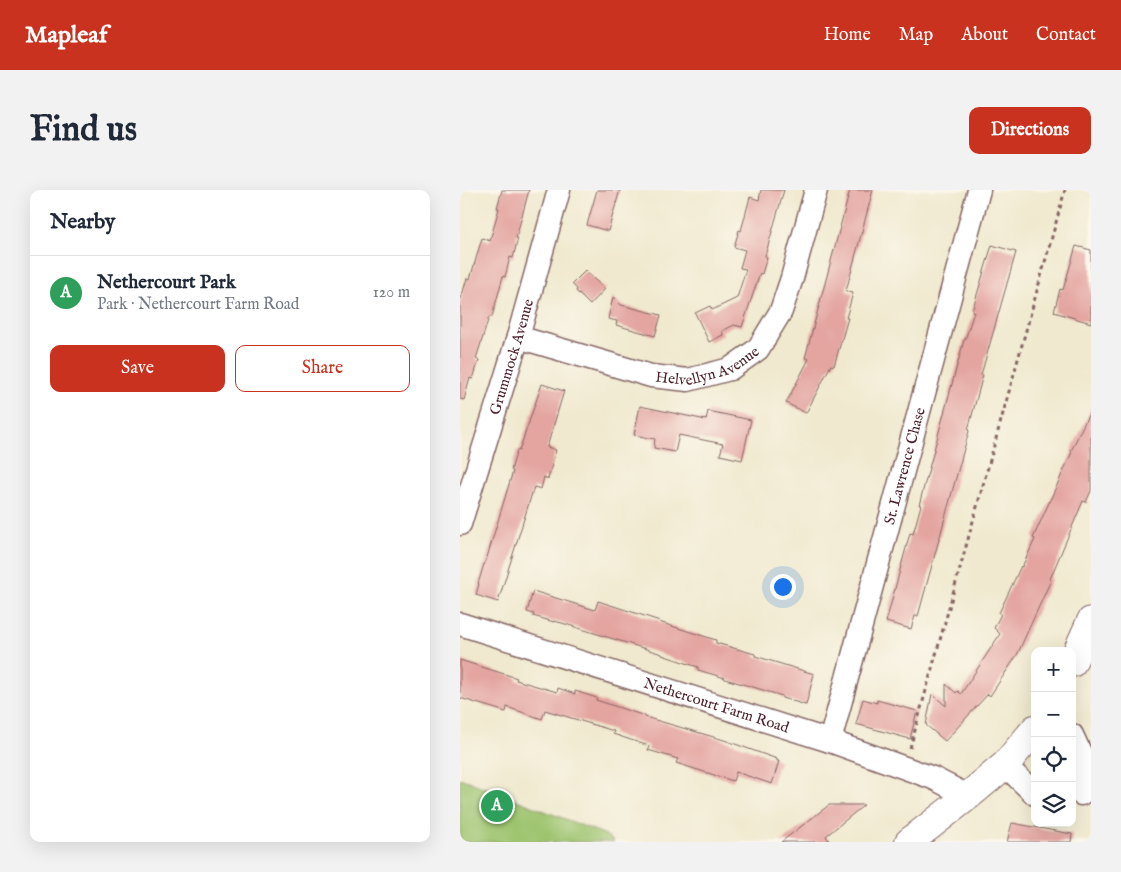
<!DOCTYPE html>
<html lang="en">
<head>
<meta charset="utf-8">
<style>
  body { margin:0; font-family:"IM FELL English",serif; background:#f2f2f3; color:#1f2937 }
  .controls { position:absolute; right:15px; bottom:15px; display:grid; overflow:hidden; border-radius:10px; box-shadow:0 5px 20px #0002 }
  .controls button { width:45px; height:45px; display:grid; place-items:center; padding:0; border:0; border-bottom:1px solid #e0e1e3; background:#fff; color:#1f2937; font:25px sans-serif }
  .you { position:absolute; left:322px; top:396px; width:18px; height:18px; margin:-12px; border:4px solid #fff; border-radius:50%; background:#1a73e8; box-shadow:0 0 0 8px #1a73e833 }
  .badge { display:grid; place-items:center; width:32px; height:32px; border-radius:50%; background:#c8321e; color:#fff; font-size:16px; font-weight:700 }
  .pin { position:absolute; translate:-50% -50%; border:2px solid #fff; box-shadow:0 1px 5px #0006 }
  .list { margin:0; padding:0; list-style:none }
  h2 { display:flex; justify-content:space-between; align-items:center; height:65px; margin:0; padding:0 20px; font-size:21px }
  h2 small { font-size:16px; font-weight:400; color:#747a83 }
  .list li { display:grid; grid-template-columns:32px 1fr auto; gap:15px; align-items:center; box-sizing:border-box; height:75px; padding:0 20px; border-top:1px solid #e0e1e3 }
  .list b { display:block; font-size:19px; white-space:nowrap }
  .list p { margin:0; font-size:16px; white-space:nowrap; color:#747a83 }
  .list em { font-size:16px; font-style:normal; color:#747a83 }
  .actions { display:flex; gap:10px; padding:15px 20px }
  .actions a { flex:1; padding:11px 0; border:1px solid #c8321e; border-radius:10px; text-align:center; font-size:18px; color:#c8321e }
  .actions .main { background:#c8321e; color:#fff }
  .icon { flex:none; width:28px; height:28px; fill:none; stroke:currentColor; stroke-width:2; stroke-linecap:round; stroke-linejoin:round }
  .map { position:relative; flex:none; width:631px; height:652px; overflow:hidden; border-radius:10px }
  header { display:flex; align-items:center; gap:30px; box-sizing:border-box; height:70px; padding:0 25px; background:#c8321e; color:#fff }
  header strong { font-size:24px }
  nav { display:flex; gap:28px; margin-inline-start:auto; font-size:18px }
  .intro { display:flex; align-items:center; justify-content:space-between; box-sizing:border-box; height:120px; padding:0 30px }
  h1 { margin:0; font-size:35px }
  .button { padding:12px 22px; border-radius:10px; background:#c8321e; color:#fff; font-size:18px; font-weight:700 }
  main { display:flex; gap:30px; padding:0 30px }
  aside { flex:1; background:#fff; border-radius:10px; box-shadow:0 5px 20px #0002 }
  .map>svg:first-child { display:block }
  .green { fill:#9ec46f; stroke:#74724d }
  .building { fill:#e4a4a0 }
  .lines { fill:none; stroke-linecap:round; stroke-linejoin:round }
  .street-casing { stroke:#846664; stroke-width:25 }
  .primary-casing { stroke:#846664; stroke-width:30 }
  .path { stroke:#846664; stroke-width:3; stroke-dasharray:4 4; stroke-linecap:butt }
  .street { stroke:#fff; stroke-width:22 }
  .primary { stroke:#fff; stroke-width:28 }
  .labels { text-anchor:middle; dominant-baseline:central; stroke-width:4; stroke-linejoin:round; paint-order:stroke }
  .street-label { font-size:15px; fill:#4a1f2b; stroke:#fbf7ec }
</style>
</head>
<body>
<header>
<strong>Mapleaf</strong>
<nav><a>Home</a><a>Map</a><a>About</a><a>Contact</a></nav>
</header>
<div class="intro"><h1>Find us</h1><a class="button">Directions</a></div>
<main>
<aside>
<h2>Nearby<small></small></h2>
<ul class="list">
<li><span class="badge" style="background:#2e9e5b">A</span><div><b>Nethercourt Park</b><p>Park · Nethercourt Farm Road</p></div><em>120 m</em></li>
</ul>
<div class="actions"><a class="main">Save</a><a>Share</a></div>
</aside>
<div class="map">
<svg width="631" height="652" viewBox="0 0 631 652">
  <rect width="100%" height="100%" fill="#fbf7ec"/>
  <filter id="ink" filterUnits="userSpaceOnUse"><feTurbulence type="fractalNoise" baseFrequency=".02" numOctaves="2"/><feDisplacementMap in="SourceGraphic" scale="10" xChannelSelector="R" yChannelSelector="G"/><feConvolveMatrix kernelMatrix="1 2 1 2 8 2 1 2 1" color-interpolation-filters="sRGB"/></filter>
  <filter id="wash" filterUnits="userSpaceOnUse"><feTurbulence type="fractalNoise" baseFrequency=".0096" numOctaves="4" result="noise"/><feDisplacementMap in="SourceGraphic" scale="20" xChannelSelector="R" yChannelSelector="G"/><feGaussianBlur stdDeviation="1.12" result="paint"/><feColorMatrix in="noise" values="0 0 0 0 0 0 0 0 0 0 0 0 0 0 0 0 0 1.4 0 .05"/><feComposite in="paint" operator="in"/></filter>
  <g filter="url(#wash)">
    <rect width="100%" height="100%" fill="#f0e9cf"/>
    <!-- green -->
    <path class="green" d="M 0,588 L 146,645 L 154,652 L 0,652 Z"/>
    <g id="blocks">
      <!-- building -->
      <path class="building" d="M 42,0 L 69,0 L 56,48 L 58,48 L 53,68 L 50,67 L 45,87 L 43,86 L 32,127 L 29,127 L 16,169 L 19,170 L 13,189 L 10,188 L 4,210 L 0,209 L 0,112 L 7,88 L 10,89 L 22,48 L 30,51 L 39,18 L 37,18 Z
        M 137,0 L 160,0 L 148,41 L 127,35 Z
        M 301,0 L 324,0 L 305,66 L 307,67 L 302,84 L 300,83 L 282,137 L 274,135 L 262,141 L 263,145 L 249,152 L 235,123 L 250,116 L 252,120 L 277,108 L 286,79 L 280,78 L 285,60 L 274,57 L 279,40 L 281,41 L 290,7 L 299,10 Z
        M 390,0 L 413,0 L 386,101 L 393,103 L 386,128 L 388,128 L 374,176 L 371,175 L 346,223 L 326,213 L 349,169 L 345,168 Z
        M 532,55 L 556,62 L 521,185 L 523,185 L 508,240 L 509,241 L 494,295 L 458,426 L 455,426 L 451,439 L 426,432 L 450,343 L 453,344 L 461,315 L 459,315 L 504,150 L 505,150 L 514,122 L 512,121 Z
        M 616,56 L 631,60 L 631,133 L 594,122 L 600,99 L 603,100 Z
        M 125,81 L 145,99 L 130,115 L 116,101 L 117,99 L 112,94 Z
        M 153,107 L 161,115 L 201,125 L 195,146 L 156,135 L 157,131 L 148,129 Z
        M 82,194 L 104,201 L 87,257 L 96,260 L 88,289 L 84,287 L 81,299 L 74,297 L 38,412 L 16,405 L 19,394 L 18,394 L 24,374 L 25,374 L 53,281 L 51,280 L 57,260 L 59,261 Z
        M 180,216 L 246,230 L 248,221 L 291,230 L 282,270 L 260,265 L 263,254 L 219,245 L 215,262 L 194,258 L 195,249 L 174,245 Z
        M 631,219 L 631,301 L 626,312 L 623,311 L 590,389 L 591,390 L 557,465 L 530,506 L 528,504 L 485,551 L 466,535 L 472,504 L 486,516 L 486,494 L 496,503 L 498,501 L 501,504 L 540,444 L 534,438 L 541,424 L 539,423 L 561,376 L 562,377 L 575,349 L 573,348 L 612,262 L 611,261 Z
        M 73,401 L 135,420 L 138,411 L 200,431 L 199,432 L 256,450 L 256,453 L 295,464 L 295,466 L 354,484 L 346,515 L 322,508 L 322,506 L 293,497 L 265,489 L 265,488 L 238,480 L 238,477 L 202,465 L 202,464 L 102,433 L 94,431 L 94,432 L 73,426 L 74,424 L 67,422 Z
        M 0,470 L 57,488 L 56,490 L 97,502 L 98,498 L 115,504 L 115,501 L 137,508 L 136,510 L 185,526 L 185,527 L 264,550 L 317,569 L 317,571 L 319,571 L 312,594 L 276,582 L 273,591 L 216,573 L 218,569 L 188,560 L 189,556 L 153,544 L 154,541 L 85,520 L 82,529 L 47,517 L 46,522 L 0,508 Z
        M 403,509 L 417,513 L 417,510 L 457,521 L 450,549 L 396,534 Z
        M 369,615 L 404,615 L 366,646 L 370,652 L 321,652 Z
        M 552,633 L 612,644 L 611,652 L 547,652 Z"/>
    </g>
  </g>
  <g filter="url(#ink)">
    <use href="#blocks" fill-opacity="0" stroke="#846664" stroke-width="1"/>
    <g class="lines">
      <defs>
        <g id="street">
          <path id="s1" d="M 58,147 L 191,186 L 228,190 L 270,179 L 298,159 L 321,121 L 332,88 L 356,0"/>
          <path id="s2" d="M 0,334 L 58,147 L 99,0"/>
          <path id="s3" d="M 0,434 L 370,551 L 473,588 L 508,606"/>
          <path d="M 612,545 L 624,571 L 621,604"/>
          <path id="s4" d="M 370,551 L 519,0"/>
          <path d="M 545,575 L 575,604"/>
        </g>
        <path id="primary" d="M 612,473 L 631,431
          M 449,652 L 508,606 L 545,575 L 575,539"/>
      </defs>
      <!-- street casing -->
      <use href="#street" class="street-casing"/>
      <!-- primary casing -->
      <use href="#primary" class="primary-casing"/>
      <!-- path -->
      <path class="path" d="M 450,558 L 605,0"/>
      <!-- street -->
      <use href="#street" class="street"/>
      <!-- primary -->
      <use href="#primary" class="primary"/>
    </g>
  </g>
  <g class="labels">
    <!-- street labels -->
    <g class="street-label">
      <text stroke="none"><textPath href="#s2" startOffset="175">Grummock Avenue</textPath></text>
      <text stroke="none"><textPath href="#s1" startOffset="198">Helvellyn Avenue</textPath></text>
      <text stroke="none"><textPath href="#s4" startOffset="285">St. Lawrence Chase</textPath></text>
      <text stroke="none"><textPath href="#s3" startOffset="269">Nethercourt Farm Road</textPath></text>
    </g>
  </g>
</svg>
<div class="controls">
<button>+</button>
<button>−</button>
<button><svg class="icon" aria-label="locate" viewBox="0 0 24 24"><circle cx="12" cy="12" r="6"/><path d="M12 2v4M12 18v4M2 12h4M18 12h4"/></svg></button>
<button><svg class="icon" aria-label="layers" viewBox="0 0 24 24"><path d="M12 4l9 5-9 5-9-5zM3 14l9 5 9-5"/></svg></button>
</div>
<div class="you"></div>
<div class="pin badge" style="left:37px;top:616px;background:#2e9e5b">A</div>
</div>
</main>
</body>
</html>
